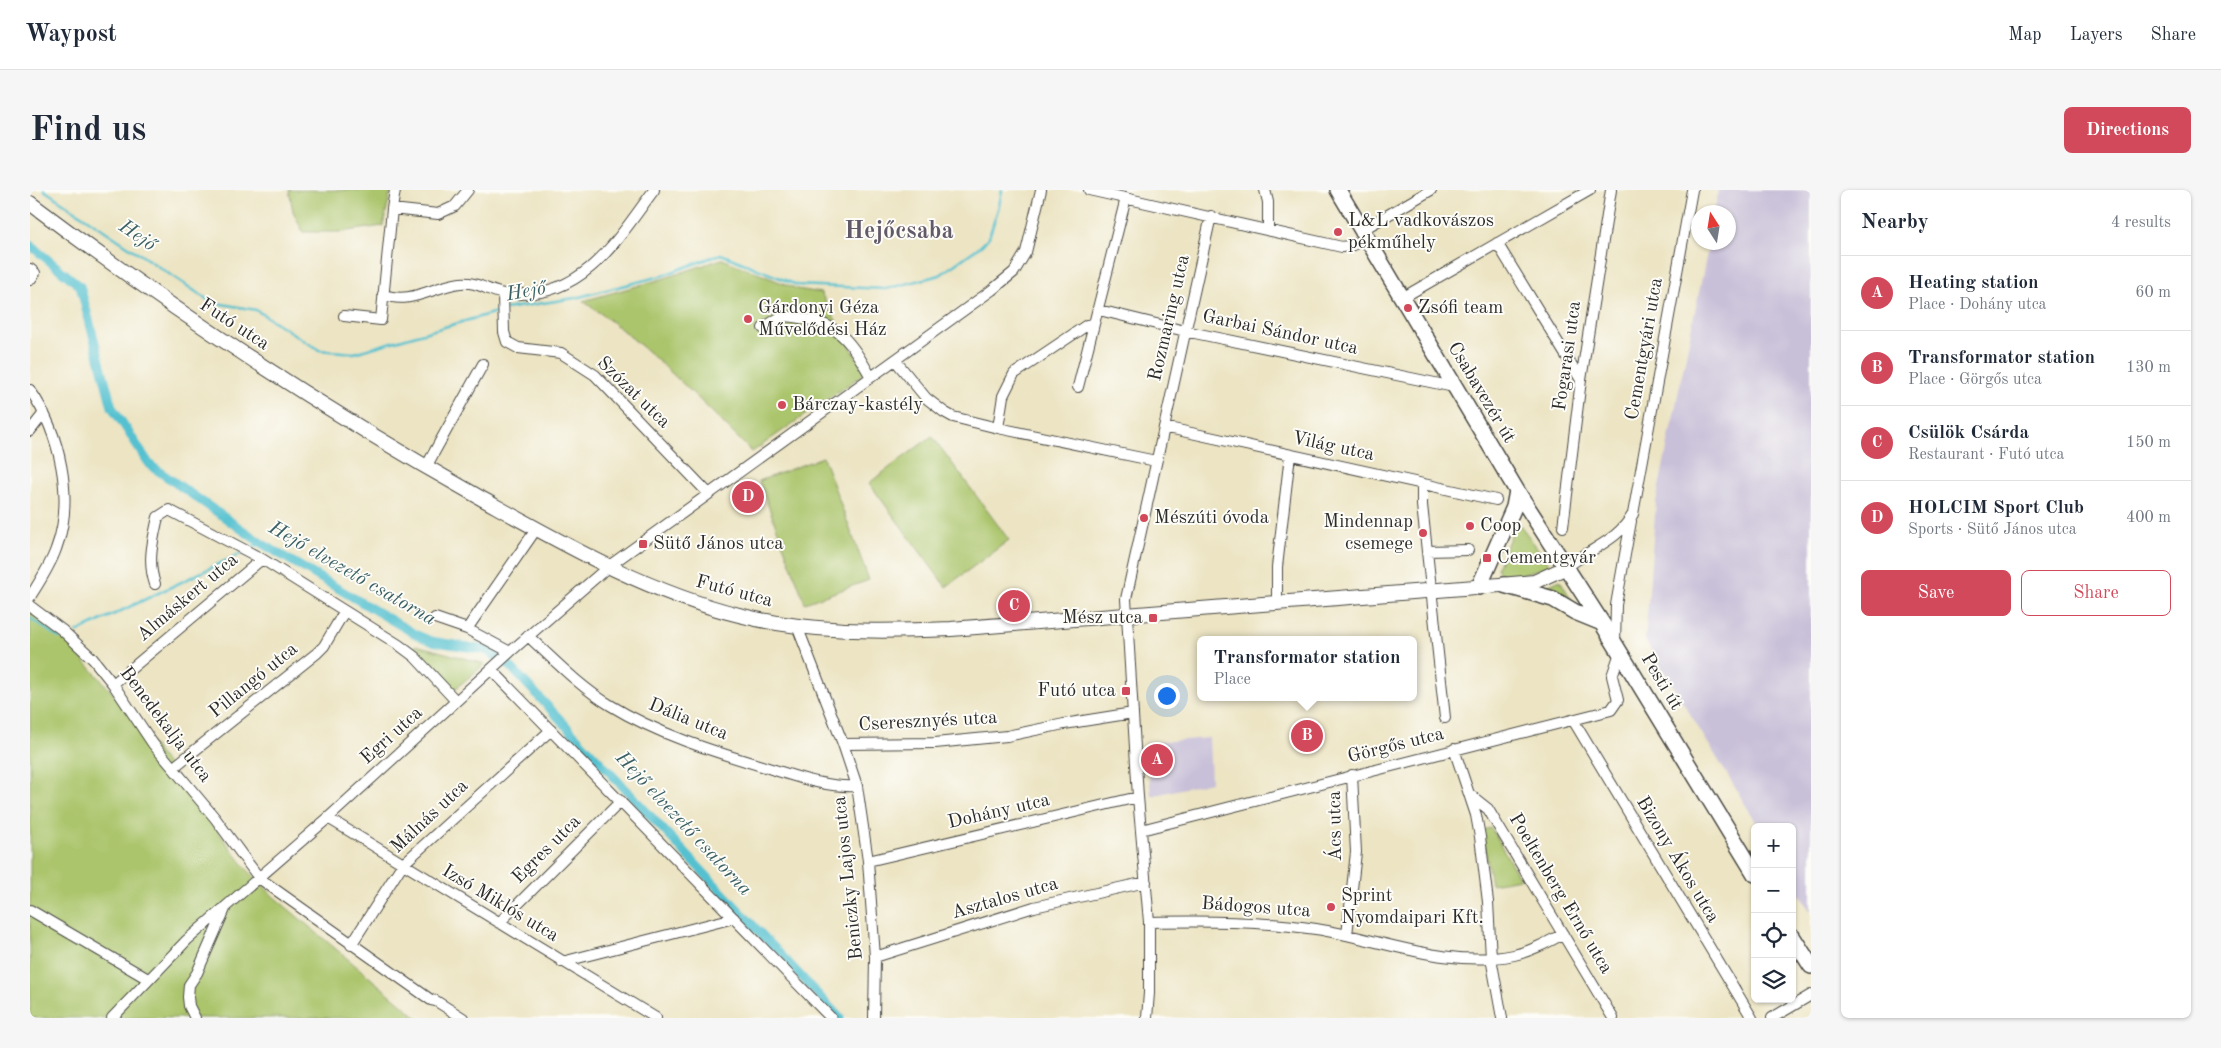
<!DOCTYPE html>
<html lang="en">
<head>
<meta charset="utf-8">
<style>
  body { margin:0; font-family:"Old Standard TT",serif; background:#f6f6f7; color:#1f2937 }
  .controls { position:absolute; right:15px; bottom:15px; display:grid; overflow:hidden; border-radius:8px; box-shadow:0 1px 4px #0004 }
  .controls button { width:45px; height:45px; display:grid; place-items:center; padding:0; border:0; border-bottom:1px solid #e0e1e3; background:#fff; color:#1f2937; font:25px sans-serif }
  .compass { position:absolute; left:1661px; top:15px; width:45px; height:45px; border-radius:50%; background:#fff; box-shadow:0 1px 4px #0004; rotate:348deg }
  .you { position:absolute; left:1136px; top:505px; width:18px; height:18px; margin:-12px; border:4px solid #fff; border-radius:50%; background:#1a73e8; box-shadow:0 0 0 8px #1a73e833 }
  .badge { display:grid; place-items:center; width:32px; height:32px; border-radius:50%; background:#d1495b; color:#fff; font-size:16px; font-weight:700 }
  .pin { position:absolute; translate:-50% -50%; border:2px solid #fff; box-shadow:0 1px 5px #0006 }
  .popup { position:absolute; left:1167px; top:446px; width:220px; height:65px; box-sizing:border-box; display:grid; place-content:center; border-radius:8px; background:#fff; filter:drop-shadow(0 1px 4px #0005); font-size:16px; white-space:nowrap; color:#747a83 }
  .popup b { font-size:19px; color:#1f2937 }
  .popup::after { content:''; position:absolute; left:50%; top:100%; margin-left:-10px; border:10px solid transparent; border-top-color:#fff }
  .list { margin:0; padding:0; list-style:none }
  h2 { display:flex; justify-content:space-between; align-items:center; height:65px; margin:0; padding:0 20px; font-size:21px }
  h2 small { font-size:16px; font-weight:400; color:#747a83 }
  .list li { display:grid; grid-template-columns:32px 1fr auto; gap:15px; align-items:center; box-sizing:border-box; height:75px; padding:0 20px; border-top:1px solid #e0e1e3 }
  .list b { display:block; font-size:19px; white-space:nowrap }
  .list p { margin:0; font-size:16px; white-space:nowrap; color:#747a83 }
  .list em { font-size:16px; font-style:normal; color:#747a83 }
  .actions { display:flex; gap:10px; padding:15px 20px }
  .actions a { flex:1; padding:11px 0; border:1px solid #d1495b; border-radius:8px; text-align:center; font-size:18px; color:#d1495b }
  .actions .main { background:#d1495b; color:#fff }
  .icon { flex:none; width:28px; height:28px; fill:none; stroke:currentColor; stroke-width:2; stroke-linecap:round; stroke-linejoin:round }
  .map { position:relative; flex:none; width:1781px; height:828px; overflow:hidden; border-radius:8px }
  header { display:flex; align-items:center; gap:30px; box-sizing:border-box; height:70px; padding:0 25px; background:#fff; border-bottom:1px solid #e0e1e3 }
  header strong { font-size:24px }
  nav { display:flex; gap:28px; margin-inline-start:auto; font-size:18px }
  .intro { display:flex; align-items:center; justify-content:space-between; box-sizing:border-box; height:120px; padding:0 30px }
  h1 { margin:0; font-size:35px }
  .button { padding:12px 22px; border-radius:8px; background:#d1495b; color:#fff; font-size:18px; font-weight:700 }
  main { display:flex; gap:30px; padding:0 30px }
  aside { flex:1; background:#fff; border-radius:8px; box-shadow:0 1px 4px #0004 }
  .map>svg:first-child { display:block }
  .industrial { fill:#c8bfd8 }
  .green { fill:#abc56c; stroke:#6b784c }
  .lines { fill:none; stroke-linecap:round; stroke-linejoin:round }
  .stream { stroke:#55c1d0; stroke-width:2.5 }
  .canal { stroke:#55c1d0; stroke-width:9 }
  .street-casing { stroke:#484742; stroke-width:12 }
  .secondary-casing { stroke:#484742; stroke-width:16 }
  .primary-casing { stroke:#484742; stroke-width:18 }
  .street { stroke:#fff; stroke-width:10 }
  .secondary { stroke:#fff; stroke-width:14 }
  .primary { stroke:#fff; stroke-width:15 }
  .poi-dot { fill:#d1495b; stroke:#fdfcf7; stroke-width:2 }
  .labels { text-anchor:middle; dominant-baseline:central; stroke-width:4; stroke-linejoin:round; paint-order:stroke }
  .poi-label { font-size:19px; fill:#2b2b2b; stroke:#fdfcf7; text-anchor:start }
  .street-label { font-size:19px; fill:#2b2b2b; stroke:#fdfcf7 }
  .water-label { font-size:20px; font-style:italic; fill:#3a6065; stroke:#fdfcf7 }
  .district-label { font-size:24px; font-weight:bold; fill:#635a69; stroke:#fdfcf7 }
</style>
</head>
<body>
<header>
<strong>Waypost</strong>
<nav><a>Map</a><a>Layers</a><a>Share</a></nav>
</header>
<div class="intro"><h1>Find us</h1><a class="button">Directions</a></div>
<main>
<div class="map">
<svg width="1781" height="828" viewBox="0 0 1781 828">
  <rect width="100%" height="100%" fill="#fdfcf7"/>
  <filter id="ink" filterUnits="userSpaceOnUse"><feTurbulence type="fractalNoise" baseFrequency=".02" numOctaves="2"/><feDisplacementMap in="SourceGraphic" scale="10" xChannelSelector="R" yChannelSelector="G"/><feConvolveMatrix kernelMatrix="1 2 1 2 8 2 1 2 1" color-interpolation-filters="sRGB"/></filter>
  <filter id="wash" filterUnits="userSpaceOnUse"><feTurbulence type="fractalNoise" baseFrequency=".0096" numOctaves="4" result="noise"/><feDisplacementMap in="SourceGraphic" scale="20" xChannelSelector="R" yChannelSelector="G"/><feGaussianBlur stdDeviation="1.12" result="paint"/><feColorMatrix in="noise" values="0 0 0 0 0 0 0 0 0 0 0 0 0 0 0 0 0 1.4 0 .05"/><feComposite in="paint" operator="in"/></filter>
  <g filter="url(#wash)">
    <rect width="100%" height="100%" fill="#ece4c3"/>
    <!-- industrial -->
    <path class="industrial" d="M 1688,0 L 1781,0 L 1781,723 L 1762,692 L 1762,637 L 1729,637 L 1615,450 L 1626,312 L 1679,53 L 1698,52 L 1698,22 L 1684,22 Z
      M 1179,548 L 1181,592 L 1121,606 L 1116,553 Z"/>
    <!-- green -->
    <path class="green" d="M 259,0 L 361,0 L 353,36 L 310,42 L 273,42 L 263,21 Z
      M 692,69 L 767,99 L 791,103 L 835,183 L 722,262 C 669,209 615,153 553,111 L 632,89 Z
      M 902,246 L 979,350 L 916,397 L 839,293 Z
      M 793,267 L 839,390 L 775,413 L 729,291 Z
      M 1487,331 L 1521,376 L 1473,389 L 1467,378 Z
      M 1530,390 L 1548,421 L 1509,400 Z
      M 0,422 L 30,444 L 88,509 L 215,677 L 244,707 L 388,828 L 0,828 Z
      M 386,455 L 455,474 L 425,499 L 382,459 Z
      M 1461,638 L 1490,689 L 1461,694 L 1452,640 Z"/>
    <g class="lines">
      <!-- stream -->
      <path class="stream" d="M 14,0 L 181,112 L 226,120 L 289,160 L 324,163 L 470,121
        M 475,119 L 545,108 L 631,86 L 691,64 L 767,95 L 856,99 L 910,85 L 952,55 L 959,47 L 969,16 L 972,0
        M 223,357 L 231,353
        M 0,428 L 29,448
        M 47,442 L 212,363"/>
      <!-- canal -->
      <path class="canal" d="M 0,55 L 50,96 L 82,217 L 120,275 L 231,353 L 385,444 L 401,451 L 456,460 L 479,475 L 810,828"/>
    </g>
  </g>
  <g filter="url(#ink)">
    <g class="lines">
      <defs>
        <path id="street" d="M 1059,0 L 1312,57 L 1323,55 L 1337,48
          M 1235,0 L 1238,12 L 1238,40
          M 362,19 L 408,24 L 425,16 L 438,0
          M 1332,40 L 1401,0
          M 1467,53 L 1551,190
          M 0,79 L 5,83 L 0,90
          M 353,104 C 379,116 404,96 430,93 C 447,91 458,101 474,104 C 479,104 484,104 489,104 C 556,105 589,47 624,0
          M 473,104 L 474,142 L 477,152 L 488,158 L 531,163 L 565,185 L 679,304
          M 1372,108 L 1560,0
          M 1069,120 L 1155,141 L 1424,197
          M 314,126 L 351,130 L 362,19 L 365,0
          M 733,138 L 752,126 C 805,130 816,143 841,187
          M 865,170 L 896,208 L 914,222 L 923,227 L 968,238 L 1126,271
          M 1048,197 L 1096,8
          M 0,200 C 30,243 45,309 26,359 C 20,376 10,391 0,407
          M 1134,237 L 1466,310
          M 968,238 L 973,206 L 984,184 L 1057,135 L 1064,134
          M 0,241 L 14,223
          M 396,277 L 453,174
          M 1392,294 L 1392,315 L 1415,528
          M 1533,337 L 1551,190 L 1581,0
          M 1397,361 L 1438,360
          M 1537,377 C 1561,358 1588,351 1603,324 L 1662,0
          M 125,394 C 117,371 123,350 128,327 L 139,320 L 232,369 L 369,455 L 385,467 L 426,511
          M 1247,412 L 1247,377 L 1260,265
          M 0,416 L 32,440 L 63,469 L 83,494 L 123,554 L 185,628 L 229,688 L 401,810 L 406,811 L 433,828
          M 405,428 L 437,439 L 480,462
          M 767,436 L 813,554 L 827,596 L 838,671 L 845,767 L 844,828
          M 437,439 L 507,338
          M 498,446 C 524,470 550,497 580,515 C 627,544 682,561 735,577 C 765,586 795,598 827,596
          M 1585,453 L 1586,415 L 1601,331
          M 462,480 L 801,828
          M 83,494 L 232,369
          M 1543,530 L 1722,828
          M 813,554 L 905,553 L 977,546 L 1034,534 L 1103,523
          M 1424,559 L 1446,625 L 1450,647 L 1458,712 L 1461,768 L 1472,828
          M 144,577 L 287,463 L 294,456 L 314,422
          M 1439,604 L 1458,619 L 1583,828
          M 298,628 L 626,828
          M 1111,640 L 1581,520 L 1588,510 L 1582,486 L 1590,463
          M 838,671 L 1108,607
          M 0,720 L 118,789
          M 1119,732 C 1175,731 1231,731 1286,739 C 1351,749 1418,779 1484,765 C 1502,761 1518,752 1533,744
          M 469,733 L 591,611
          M 1317,745 L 1326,662 L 1322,585
          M 321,755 L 372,675 L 521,540
          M 845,767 L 1004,717 L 1116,692
          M 532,772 L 704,728
          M 82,828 L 157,750 L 298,628 L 480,462 L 579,376 L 962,100 L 984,82 L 996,62 L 1011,0
          M 165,828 L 159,816 L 158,807 L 159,795 L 167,783 L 195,719
          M 1117,828 L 1119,803 L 1119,732 L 1108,607 L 1096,409 L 1181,26
          M 1742,828 L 1781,805"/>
        <path id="secondary" d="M 0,13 C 143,121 292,219 449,307 C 532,353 616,402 709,425 C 779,443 850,442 921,439 L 1470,395 L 1504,392 L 1537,377"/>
        <path id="primary" d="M 1308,0 L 1487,301 L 1572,433 L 1725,684
          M 1474,395 L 1523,409 L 1545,422 L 1572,433
          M 1449,397 L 1484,317 L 1487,301
          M 1762,746 L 1781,776"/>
      </defs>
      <!-- street casing -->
      <use href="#street" class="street-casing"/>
      <!-- secondary casing -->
      <use href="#secondary" class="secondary-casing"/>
      <!-- primary casing -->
      <use href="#primary" class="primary-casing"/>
      <!-- street -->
      <use href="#street" class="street"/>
      <!-- secondary -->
      <use href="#secondary" class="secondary"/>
      <!-- primary -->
      <use href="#primary" class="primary"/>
    </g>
  </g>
  <!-- markers -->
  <g class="poi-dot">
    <circle cx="1308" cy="42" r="5"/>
    <circle cx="1378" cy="118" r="5"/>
    <circle cx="718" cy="129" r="5"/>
    <circle cx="752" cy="215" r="5"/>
    <circle cx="1114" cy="328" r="5"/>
    <circle cx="1440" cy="336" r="5"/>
    <circle cx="1393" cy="343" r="5"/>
    <rect x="608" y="349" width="10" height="10" rx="2.5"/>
    <rect x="1452" y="363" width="10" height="10" rx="2.5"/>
    <rect x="1118" y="423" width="10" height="10" rx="2.5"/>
    <rect x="1091" y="496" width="10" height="10" rx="2.5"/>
    <circle cx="1301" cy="717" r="5"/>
  </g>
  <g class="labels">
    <!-- poi labels -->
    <g class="poi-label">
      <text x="1318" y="31">L&amp;L vadkovászos<tspan x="1318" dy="22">pékműhely</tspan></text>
      <text x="728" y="118">Gárdonyi Géza<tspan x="728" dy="22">Művelődési Ház</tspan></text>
      <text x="1388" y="118">Zsófi team</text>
      <text x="762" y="215">Bárczay-kastély</text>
      <text x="1124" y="328">Mészúti óvoda</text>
      <text x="1383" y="332" text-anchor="end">Mindennap<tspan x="1383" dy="22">csemege</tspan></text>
      <text x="1450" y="336">Coop</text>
      <text x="623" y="354">Sütő János utca</text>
      <text x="1467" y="368">Cementgyár</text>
      <text x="1113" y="428" text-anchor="end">Mész utca</text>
      <text x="1086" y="501" text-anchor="end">Futó utca</text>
      <text x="1311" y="706">Sprint<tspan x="1311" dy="22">Nyomdaipari Kft.</tspan></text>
    </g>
    <!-- street labels -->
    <g class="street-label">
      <text transform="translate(1140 128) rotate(-77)">Rozmaring utca</text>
      <text transform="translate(204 135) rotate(33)">Futó utca</text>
      <text transform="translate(1250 143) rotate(12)">Garbai Sándor utca</text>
      <text transform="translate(1615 159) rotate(-80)">Cementgyári utca</text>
      <text transform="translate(1538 166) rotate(-82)">Fogarasi utca</text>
      <text transform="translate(603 203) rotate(44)">Szózat utca</text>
      <text transform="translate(1451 203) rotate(59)">Csabavezér út</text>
      <text transform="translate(1303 257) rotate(12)">Világ utca</text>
      <text transform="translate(704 402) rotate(15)">Futó utca</text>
      <text transform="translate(158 408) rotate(-40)">Almáskert utca</text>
      <text transform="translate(224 491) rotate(-39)">Pillangó utca</text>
      <text transform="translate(1631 492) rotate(59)">Pesti út</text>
      <text transform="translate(658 530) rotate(22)">Dália utca</text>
      <text transform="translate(898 532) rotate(-3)">Cseresznyés utca</text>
      <text transform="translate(135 535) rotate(53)">Benedekalja utca</text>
      <text transform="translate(362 546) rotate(-42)">Egri utca</text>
      <text transform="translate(1366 556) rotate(-14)">Görgős utca</text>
      <text transform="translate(969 622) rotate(-13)">Dohány utca</text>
      <text transform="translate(400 627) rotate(-43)">Málnás utca</text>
      <text transform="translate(1306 636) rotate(-91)">Ács utca</text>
      <text transform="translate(517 660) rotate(-45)">Egres utca</text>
      <text transform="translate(1647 670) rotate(59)">Bizony Ákos utca</text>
      <text transform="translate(819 688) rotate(-96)">Beniczky Lajos utca</text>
      <text transform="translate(1530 704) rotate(59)">Poeltenberg Ernő utca</text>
      <text transform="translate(975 709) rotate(-16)">Asztalos utca</text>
      <text transform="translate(470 714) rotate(31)">Izsó Miklós utca</text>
      <text transform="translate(1226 718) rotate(4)">Bádogos utca</text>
    </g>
    <!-- water labels -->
    <g class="water-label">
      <text transform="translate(107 46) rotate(34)">Hejő</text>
      <text transform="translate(496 102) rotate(-10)">Hejő</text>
      <text transform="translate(322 384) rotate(30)">Hejő elvezető csatorna</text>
      <text transform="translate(653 634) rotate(47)">Hejő elvezető csatorna</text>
    </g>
    <!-- district labels -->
    <g class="district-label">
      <text x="869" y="42">Hejőcsaba</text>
    </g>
  </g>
</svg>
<div class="controls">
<button>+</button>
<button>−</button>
<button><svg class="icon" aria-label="locate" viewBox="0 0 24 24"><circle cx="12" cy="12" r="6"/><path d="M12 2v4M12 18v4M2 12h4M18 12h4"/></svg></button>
<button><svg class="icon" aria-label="layers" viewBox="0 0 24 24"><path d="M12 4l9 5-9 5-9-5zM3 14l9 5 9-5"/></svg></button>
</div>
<svg class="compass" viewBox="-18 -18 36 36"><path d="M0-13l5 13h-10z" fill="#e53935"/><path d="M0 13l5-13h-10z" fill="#747a83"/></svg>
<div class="you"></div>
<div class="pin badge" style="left:1127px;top:570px">A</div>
<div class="pin badge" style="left:1277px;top:546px">B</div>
<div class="popup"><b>Transformator station</b>Place</div>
<div class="pin badge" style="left:984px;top:416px">C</div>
<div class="pin badge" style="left:718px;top:307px">D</div>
</div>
<aside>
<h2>Nearby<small>4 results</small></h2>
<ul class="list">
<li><span class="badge">A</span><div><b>Heating station</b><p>Place · Dohány utca</p></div><em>60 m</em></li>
<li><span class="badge">B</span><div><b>Transformator station</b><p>Place · Görgős utca</p></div><em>130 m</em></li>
<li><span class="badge">C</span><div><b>Csülök Csárda</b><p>Restaurant · Futó utca</p></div><em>150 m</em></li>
<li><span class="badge">D</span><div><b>HOLCIM Sport Club</b><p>Sports · Sütő János utca</p></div><em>400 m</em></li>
</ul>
<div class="actions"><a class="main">Save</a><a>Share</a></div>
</aside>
</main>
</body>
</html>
